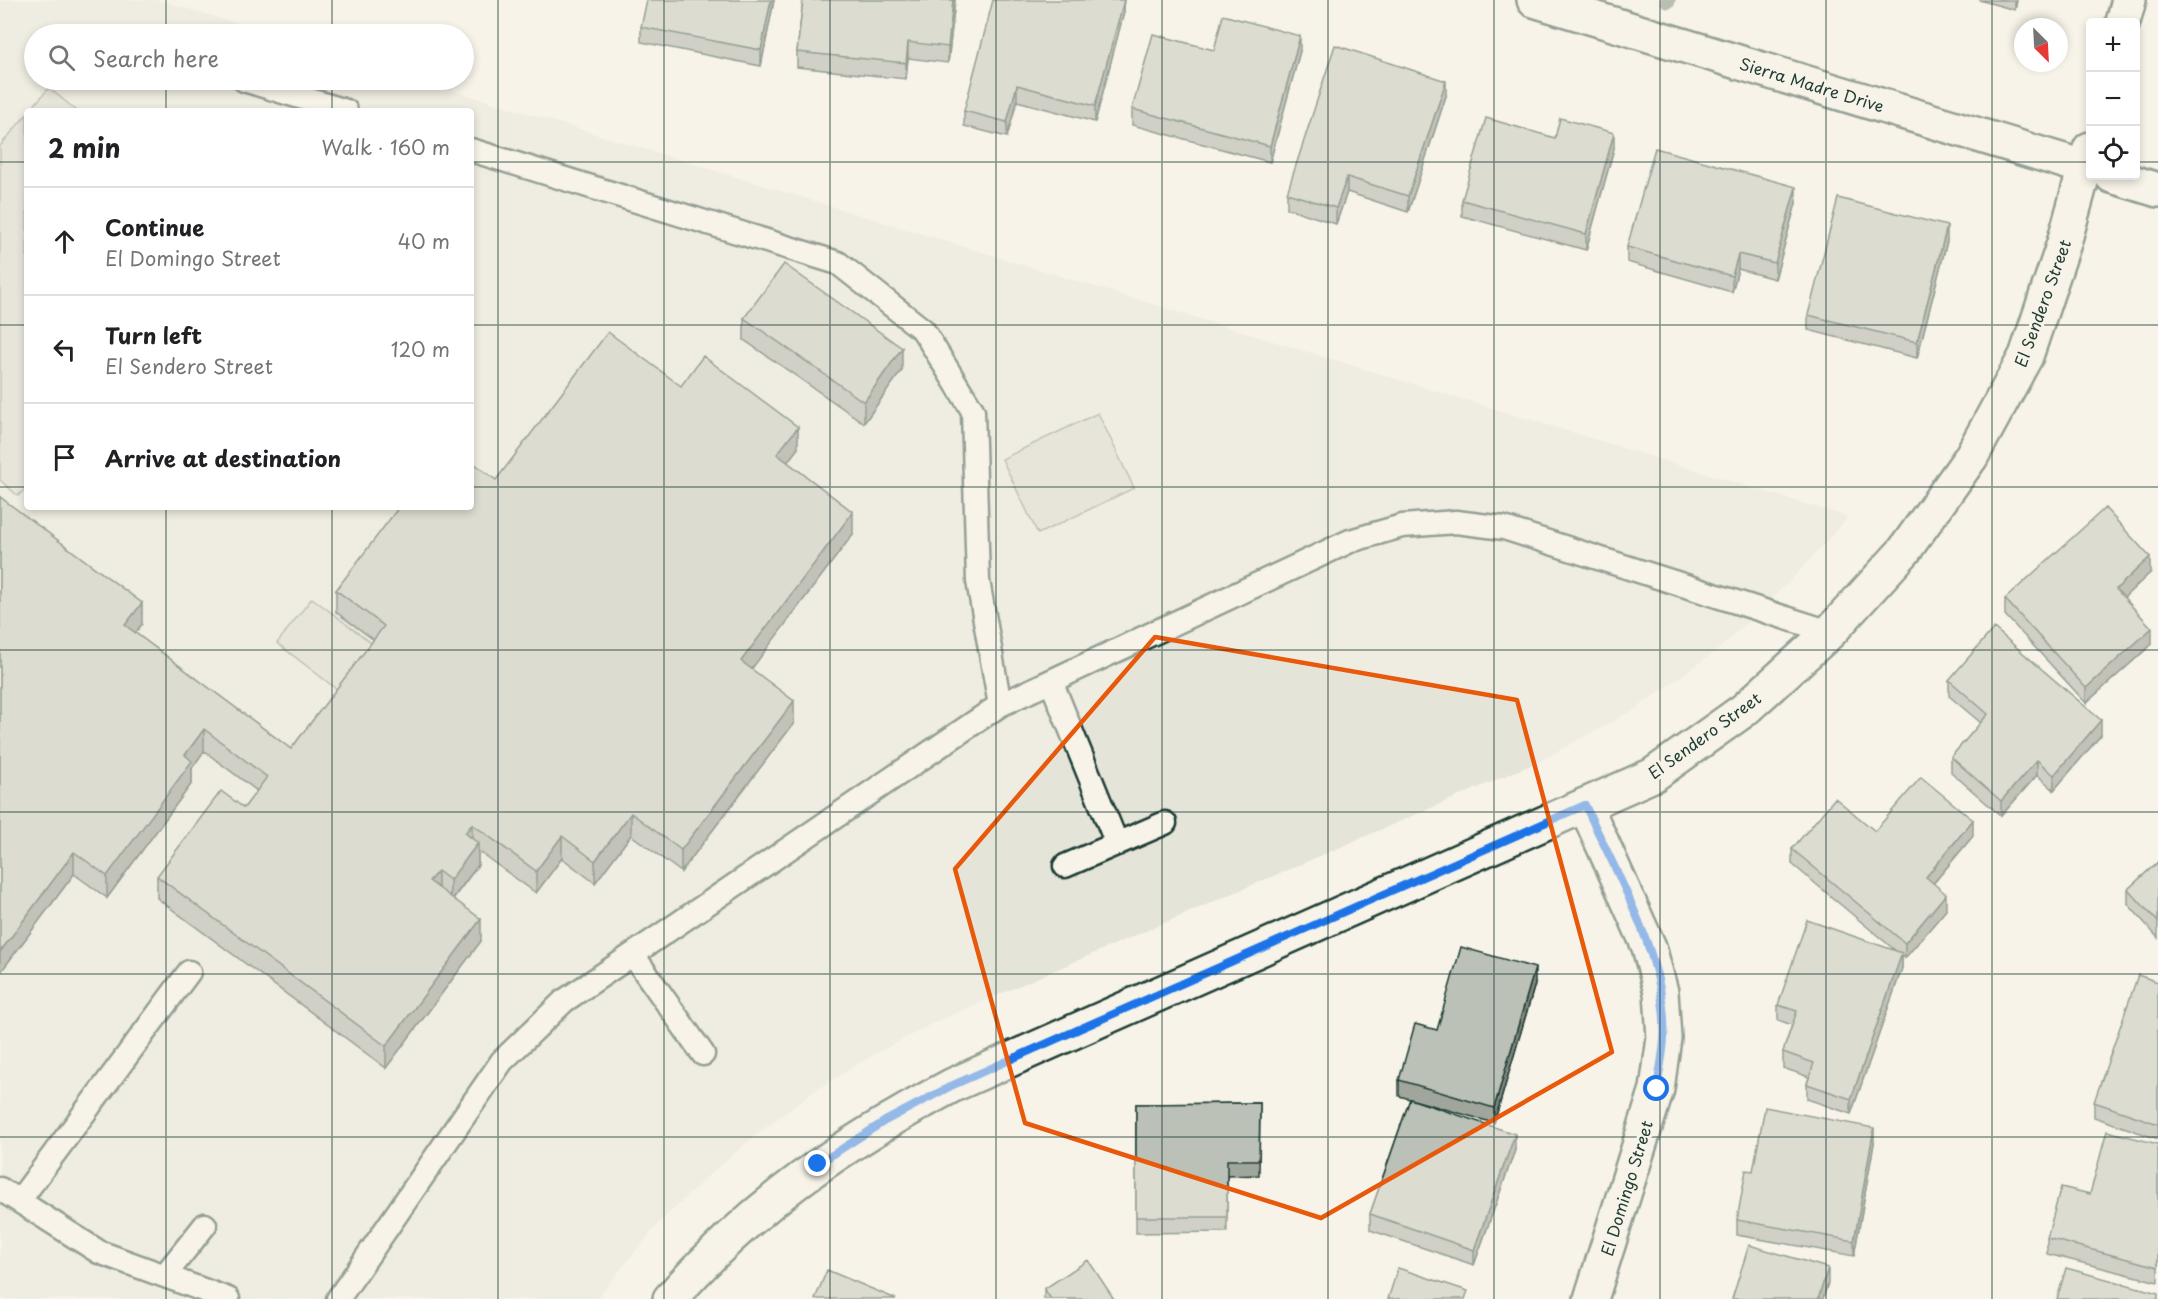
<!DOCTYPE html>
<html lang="en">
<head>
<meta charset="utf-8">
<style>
  body { margin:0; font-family:"Playpen Sans",sans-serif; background:#f2f2f2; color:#202124 }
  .controls { position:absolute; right:18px; top:18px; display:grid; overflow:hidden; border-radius:6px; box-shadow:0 3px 9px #0003 }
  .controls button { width:54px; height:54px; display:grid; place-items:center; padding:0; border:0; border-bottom:2px solid #e0e0e0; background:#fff; color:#202124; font:30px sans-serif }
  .compass { position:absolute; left:2014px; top:18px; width:54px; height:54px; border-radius:50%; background:#fff; box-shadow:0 3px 9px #0003; rotate:156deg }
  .stop { position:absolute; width:18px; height:18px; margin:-14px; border:4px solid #1a73e8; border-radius:50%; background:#fff }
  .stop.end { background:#1a73e8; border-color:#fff; box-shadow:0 2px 6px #0008 }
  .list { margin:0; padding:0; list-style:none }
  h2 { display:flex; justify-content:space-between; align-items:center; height:78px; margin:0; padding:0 24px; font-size:26px }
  h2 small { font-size:20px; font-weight:400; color:#757577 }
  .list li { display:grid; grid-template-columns:39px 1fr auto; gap:18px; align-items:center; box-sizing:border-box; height:108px; padding:0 24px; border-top:2px solid #e0e0e0 }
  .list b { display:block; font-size:22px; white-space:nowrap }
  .list p { margin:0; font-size:20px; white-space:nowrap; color:#757577 }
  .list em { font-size:20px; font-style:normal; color:#757577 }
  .icon { flex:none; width:33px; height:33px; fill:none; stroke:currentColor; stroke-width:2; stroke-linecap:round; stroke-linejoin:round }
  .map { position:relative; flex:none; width:2158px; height:1299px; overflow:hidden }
  .search { position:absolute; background:#fff; box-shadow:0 3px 9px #0003; left:24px; top:24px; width:450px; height:66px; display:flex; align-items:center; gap:15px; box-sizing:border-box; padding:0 21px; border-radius:33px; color:#757577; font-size:22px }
  .panel { position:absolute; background:#fff; box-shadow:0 3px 9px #0003; left:24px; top:108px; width:450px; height:402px; border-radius:6px }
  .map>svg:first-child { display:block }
  .built { fill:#e5e4d9; fill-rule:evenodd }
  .green { fill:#d3d5ca; stroke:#79897f; stroke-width:1.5 }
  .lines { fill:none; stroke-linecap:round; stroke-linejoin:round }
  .stream { stroke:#6f8077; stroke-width:15 }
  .lane-casing { stroke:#1f3d34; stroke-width:27 }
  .street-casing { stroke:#1f3d34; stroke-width:38 }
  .secondary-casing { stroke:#1f3d34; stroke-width:38 }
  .lane { stroke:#f7f3e8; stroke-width:22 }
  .street { stroke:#f7f3e8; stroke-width:33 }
  .secondary { stroke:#f7f3e8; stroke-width:33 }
  .wall { fill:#a1a69d; stroke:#1f3d34; stroke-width:1.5 }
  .shaded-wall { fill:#83877f; stroke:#1f3d34; stroke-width:1.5 }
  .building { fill:#bbc1b6; stroke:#1f3d34; stroke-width:1.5 }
  .route { stroke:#1a73e8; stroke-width:8 }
  .marked { fill:none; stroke:#e8590c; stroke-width:4.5; stroke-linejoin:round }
  .grid { fill:none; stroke:#1f3d34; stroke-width:1.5; stroke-opacity:0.55 }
  .labels { text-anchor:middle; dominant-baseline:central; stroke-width:6; stroke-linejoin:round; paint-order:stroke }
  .street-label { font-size:16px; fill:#1f3d34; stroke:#f7f3e8 }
</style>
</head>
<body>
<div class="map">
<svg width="2158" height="1299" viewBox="0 0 2158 1299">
  <rect width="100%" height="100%" fill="#f7f3e8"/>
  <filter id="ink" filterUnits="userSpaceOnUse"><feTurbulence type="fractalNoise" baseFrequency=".0167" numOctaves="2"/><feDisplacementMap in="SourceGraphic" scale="12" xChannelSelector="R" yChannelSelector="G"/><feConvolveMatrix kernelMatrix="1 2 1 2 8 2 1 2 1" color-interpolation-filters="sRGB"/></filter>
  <g filter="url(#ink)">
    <!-- built -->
    <path class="built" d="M 0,0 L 158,0 L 271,34 L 34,34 L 34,80 L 418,80 L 1848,517 L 1797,574 L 1720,648 L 1638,707 L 1540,761 L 935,1022 L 871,1056 L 813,1092 L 758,1133 L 708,1176 L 658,1224 L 596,1299 L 0,1299 ZM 27,111 L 471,111 L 471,507 L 27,507 Z"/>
    <!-- green -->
    <path class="green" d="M 49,88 L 77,111 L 29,111 Z
      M 27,114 L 27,487 L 18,496 L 0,480 L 0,146 Z
      M 1098,413 L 1134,488 L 1038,534 L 1002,459 Z
      M 312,598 L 378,648 L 343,694 L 277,643 Z"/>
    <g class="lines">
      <!-- stream -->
      <path class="stream" d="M 1668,1 L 1668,0"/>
      <defs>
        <path id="lane" d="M 244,80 L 346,111
          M 471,150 L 838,263 L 923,330 L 973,411 L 978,581 L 1000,705
          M 1051,681 L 1117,844
          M 1065,866 L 1165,823
          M 633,955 L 703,1054
          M 0,1189 L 99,1252 L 228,1299
          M 19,1201 L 189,972
          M 165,1275 L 205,1225
          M 338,1299 L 502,1061 L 564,1001 L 1000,705 L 1350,541 L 1402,526 L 1456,522 L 1504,528 L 1830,632"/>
        <path id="street" d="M 1534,0 L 2090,169
          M 2112,176 L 2158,190
          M 1585,805 L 1649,947 L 1661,992 L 1664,1038 L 1657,1089 L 1591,1299"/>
        <path id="secondary" d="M 2123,22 L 2129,0
          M 670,1299 C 754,1204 842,1144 953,1085 L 1653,775 L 1744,710 L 1830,632 L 1904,551 L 1971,457 L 2026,356 L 2064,243 L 2090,149"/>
      </defs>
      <!-- lane casing -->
      <use href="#lane" class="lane-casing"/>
      <!-- street casing -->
      <use href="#street" class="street-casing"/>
      <!-- secondary casing -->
      <use href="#secondary" class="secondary-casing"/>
      <!-- lane -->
      <use href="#lane" class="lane"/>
      <!-- street -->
      <use href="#street" class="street"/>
      <!-- secondary -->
      <use href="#secondary" class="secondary"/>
    </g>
    <!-- wall -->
    <path class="wall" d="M 774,0 L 761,66 L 641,42 L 641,27 Z
      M 803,0 L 955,0 L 948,63 L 908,58 L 906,79 L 797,67 L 797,52 Z
      M 1124,0 L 1124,12 L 1095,122 L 1017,101 L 1007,137 L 964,126 L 964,111 Z
      M 1979,0 L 2017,0 L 2015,10 Z
      M 1214,50 L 1300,51 L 1270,162 L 1132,125 L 1132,109 Z
      M 1446,96 L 1408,212 L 1347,192 L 1336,224 L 1287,208 L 1287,193 Z
      M 1555,138 L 1614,148 L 1586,250 L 1462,216 L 1462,200 Z
      M 1796,203 L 1775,279 L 1738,269 L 1732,292 L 1627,262 L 1627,247 Z
      M 1947,241 L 1917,358 L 1808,330 L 1808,315 Z
      M 744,318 L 902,370 L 864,423 L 744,340 Z
      M 681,386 L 798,448 L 787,462 L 853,534 L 751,669 L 794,723 L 681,872 L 631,835 L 595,883 L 562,858 L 536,893 L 478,851 L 478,865 L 453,899 L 481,941 L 386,1068 L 157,898 L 157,876 L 244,808 L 257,791 L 204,751 L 192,768 L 192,783 L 107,898 L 74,874 L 0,973 L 0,497 L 142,624 L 135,633 L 291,749 L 374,640 L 336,612 L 336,590 L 496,480 Z
      M 2150,573 L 2123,598 L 2152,644 L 2086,703 L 2005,615 L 2005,599 Z
      M 1949,680 L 2101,735 L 2054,790 L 2037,775 L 2001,816 L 1951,772 L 1951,757 L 1981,723 L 1949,696 Z
      M 1875,831 L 1973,836 L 1933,884 L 1946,910 L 1905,958 L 1902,956 L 1902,968 L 1851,1114 L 1807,1099 L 1807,1084 L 1809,1077 L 1783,1068 L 1783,1052 L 1792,1025 L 1778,1020 L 1778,1005 L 1896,951 L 1792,864 L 1792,849 Z
      M 2158,862 L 2158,938 L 2128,904 L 2128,889 Z
      M 2158,982 L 2158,1139 L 2094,1117 L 2094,1102 Z
      M 1535,984 L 1494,1123 L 1410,1099 L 1515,1150 L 1474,1265 L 1370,1230 L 1370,1214 L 1410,1099 L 1399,1096 L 1399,1080 L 1437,1030 Z
      M 1260,1103 L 1259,1175 L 1227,1176 L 1227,1232 L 1136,1233 L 1136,1104 Z
      M 1874,1143 L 1854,1256 L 1737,1235 L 1737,1220 L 1753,1171 Z
      M 2158,1144 L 2158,1282 L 2047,1254 L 2047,1238 L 2090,1194 Z
      M 1044,1289 L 1114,1299 L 1044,1299 Z"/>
    <!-- shaded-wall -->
    <path class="shaded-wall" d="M 771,0 L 774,0 L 761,66 L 761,50 Z
      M 953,0 L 955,0 L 948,63 L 948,47 Z
      M 1124,0 L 1124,12 L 1095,122 L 1095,106 Z
      M 2015,0 L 2017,0 L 2015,10 Z
      M 1300,36 L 1300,51 L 1270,162 L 1270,146 Z
      M 908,42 L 908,58 L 906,79 L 906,63 Z
      M 1446,81 L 1446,96 L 1408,212 L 1408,196 Z
      M 1017,85 L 1017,101 L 1007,137 L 1007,122 Z
      M 1614,133 L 1614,148 L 1586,250 L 1586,234 Z
      M 1347,177 L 1347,192 L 1336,224 L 1336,208 Z
      M 1796,187 L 1796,203 L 1775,279 L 1775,263 Z
      M 1947,226 L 1947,241 L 1917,358 L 1917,342 Z
      M 1738,254 L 1738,269 L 1732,292 L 1732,276 Z
      M 902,348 L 902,370 L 864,423 L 864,402 Z
      M 798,427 L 798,448 L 777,476 L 777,454 Z
      M 853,512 L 853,534 L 741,683 L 741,661 Z
      M 2150,557 L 2150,573 L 2116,605 L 2116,589 Z
      M 142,603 L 142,624 L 125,647 L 125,625 Z
      M 2152,628 L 2152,644 L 2086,703 L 2086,688 Z
      M 794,701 L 794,723 L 681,872 L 681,850 Z
      M 2101,720 L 2101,735 L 2054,790 L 2054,775 Z
      M 204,729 L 204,751 L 192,768 L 192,783 L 107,898 L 107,876 L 185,755 Z
      M 2037,760 L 2037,775 L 2001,816 L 2001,801 Z
      M 631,813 L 631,835 L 595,883 L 595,861 Z
      M 1973,820 L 1973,836 L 1926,892 L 1926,877 Z
      M 472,824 L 472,846 L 465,833 Z
      M 562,836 L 562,858 L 536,893 L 536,871 Z
      M 478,843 L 478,865 L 450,902 L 450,880 Z
      M 74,852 L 74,874 L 0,973 L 0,952 Z
      M 438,871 L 438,892 L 429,881 Z
      M 1946,894 L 1946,910 L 1905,958 L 1905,943 Z
      M 481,919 L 481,941 L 386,1068 L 386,1046 Z
      M 1902,953 L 1902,968 L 1851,1114 L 1851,1099 Z
      M 1535,968 L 1535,984 L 1494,1123 L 1494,1108 Z
      M 1874,1128 L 1874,1143 L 1854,1256 L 1854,1241 Z
      M 1515,1134 L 1515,1150 L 1474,1265 L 1474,1250 Z
      M 1828,1268 L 1828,1283 L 1823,1299 L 1818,1299 Z"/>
    <!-- building -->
    <path class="building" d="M 647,0 L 771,0 L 761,50 L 641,27 Z
      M 803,0 L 953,0 L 948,47 L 908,42 L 906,63 L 797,52 Z
      M 993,0 L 1124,0 L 1095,106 L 1017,85 L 1007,122 L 964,111 Z
      M 1223,15 L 1300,36 L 1270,146 L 1132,109 L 1153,34 L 1214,50 Z
      M 1335,45 L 1446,81 L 1408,196 L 1347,177 L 1336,208 L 1287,193 Z
      M 1486,118 L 1555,138 L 1560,118 L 1614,133 L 1586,234 L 1462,200 Z
      M 1655,148 L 1796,187 L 1775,263 L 1738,254 L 1732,276 L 1627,247 Z
      M 1838,198 L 1947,226 L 1917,342 L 1808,315 Z
      M 784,264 L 902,348 L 864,402 L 744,318 Z
      M 608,332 L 681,386 L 703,356 L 798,427 L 777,454 L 853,512 L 741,661 L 794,701 L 681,850 L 631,813 L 595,861 L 562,836 L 536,871 L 472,824 L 465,833 L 478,843 L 450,880 L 438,871 L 429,881 L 481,919 L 386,1046 L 157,876 L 221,791 L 244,808 L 267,777 L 204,729 L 185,755 L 192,761 L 107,876 L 74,852 L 0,952 L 0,497 L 142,603 L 125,625 L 291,749 L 384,626 L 336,590 L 399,507 L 471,507 L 471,461 L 496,480 Z
      M 2105,508 L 2150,557 L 2116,589 L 2152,628 L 2086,688 L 2005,599 Z
      M 1994,628 L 2101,720 L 2054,775 L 2037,760 L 2001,801 L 1951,757 L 1988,714 L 1949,680 Z
      M 1921,777 L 1973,820 L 1926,877 L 1946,894 L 1905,943 L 1792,849 L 1835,798 L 1875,831 Z
      M 2158,862 L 2158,922 L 2128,889 Z
      M 1807,920 L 1902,953 L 1851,1099 L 1807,1084 L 1814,1063 L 1783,1052 L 1797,1011 L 1778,1005 Z
      M 1461,947 L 1535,968 L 1494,1108 L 1399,1080 L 1415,1024 L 1437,1030 Z
      M 2138,975 L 2158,982 L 2158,1124 L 2094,1102 Z
      M 1410,1099 L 1515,1134 L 1474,1250 L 1370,1214 Z
      M 1260,1103 L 1259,1160 L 1227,1160 L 1227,1217 L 1136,1217 L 1136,1104 Z
      M 1765,1107 L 1874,1128 L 1854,1241 L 1737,1220 L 1746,1170 L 1753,1171 Z
      M 2107,1131 L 2158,1144 L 2158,1267 L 2047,1238 L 2061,1187 L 2090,1194 Z
      M 1749,1245 L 1828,1268 L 1818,1299 L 1732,1299 Z
      M 1088,1260 L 1114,1299 L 1051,1299 L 1044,1289 Z
      M 1398,1268 L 1468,1291 L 1465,1299 L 1388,1299 Z
      M 2066,1268 L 2158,1293 L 2158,1299 L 2057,1299 Z
      M 827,1270 L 896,1299 L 815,1299 Z"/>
  </g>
  <g class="lines" filter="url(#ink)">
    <!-- route -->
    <path class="route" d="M 818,1164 L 885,1121 L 953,1085 L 1585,805 C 1616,873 1669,963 1664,1039 C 1663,1056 1659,1073 1657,1089"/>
  </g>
  <!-- marked area -->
  <path d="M0 0H2158V1299H0ZM 1155,637 L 1517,700 L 1612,1052 L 1321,1218 L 1025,1123 L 955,869 Z" fill="#f7f3e8" fill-opacity=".55" fill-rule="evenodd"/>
  <path class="marked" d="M 1155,637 L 1517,700 L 1612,1052 L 1321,1218 L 1025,1123 L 955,869 Z"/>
  <!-- grid -->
  <path class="grid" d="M 166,0 L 166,34M 332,0 L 332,34M 498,0 L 498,1299M 664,0 L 664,1299M 830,0 L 830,1299M 996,0 L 996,1299M 1162,0 L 1162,1299M 1328,0 L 1328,1299M 1494,0 L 1494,1299M 1660,0 L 1660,1299M 1826,0 L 1826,1299M 1992,0 L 1992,1299M 166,80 L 166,111M 332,80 L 332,111M 0,162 L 27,162M 471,162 L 2090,162M 2136,162 L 2158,162M 0,325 L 27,325M 471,325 L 2158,325M 0,487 L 27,487M 471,487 L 2158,487M 166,507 L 166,1299M 332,507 L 332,1299M 0,650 L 2158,650M 0,812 L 2158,812M 0,974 L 2158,974M 0,1137 L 2158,1137"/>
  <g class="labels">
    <!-- street labels -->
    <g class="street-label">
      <text transform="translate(1812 84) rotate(17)">Sierra Madre Drive</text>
      <text transform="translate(2042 303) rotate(-70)">El Sendero Street</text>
      <text transform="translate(1704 735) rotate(-36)">El Sendero Street</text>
      <text transform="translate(1626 1188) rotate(-73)">El Domingo Street</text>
    </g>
  </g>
</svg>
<div class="controls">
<button>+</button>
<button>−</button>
<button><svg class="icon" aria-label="locate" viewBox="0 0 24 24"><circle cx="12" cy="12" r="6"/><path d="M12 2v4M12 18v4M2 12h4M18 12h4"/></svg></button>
</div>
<svg class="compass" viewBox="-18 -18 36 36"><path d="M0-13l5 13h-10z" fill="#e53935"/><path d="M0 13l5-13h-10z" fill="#757577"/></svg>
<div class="stop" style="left:1657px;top:1089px"></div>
<div class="stop end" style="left:818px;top:1164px"></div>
<div class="search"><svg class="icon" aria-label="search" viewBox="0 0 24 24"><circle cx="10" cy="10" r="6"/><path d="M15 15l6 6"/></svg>Search here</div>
<section class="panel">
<h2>2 min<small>Walk · 160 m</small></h2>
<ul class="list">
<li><svg class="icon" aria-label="ahead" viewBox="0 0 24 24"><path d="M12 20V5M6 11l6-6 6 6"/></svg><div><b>Continue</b><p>El Domingo Street</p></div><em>40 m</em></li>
<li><svg class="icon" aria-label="left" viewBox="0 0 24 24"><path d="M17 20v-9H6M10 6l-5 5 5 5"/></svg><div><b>Turn left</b><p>El Sendero Street</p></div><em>120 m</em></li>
<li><svg class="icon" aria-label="arrive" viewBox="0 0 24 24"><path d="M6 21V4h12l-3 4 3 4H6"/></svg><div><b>Arrive at destination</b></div></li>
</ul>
</section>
</div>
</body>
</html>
